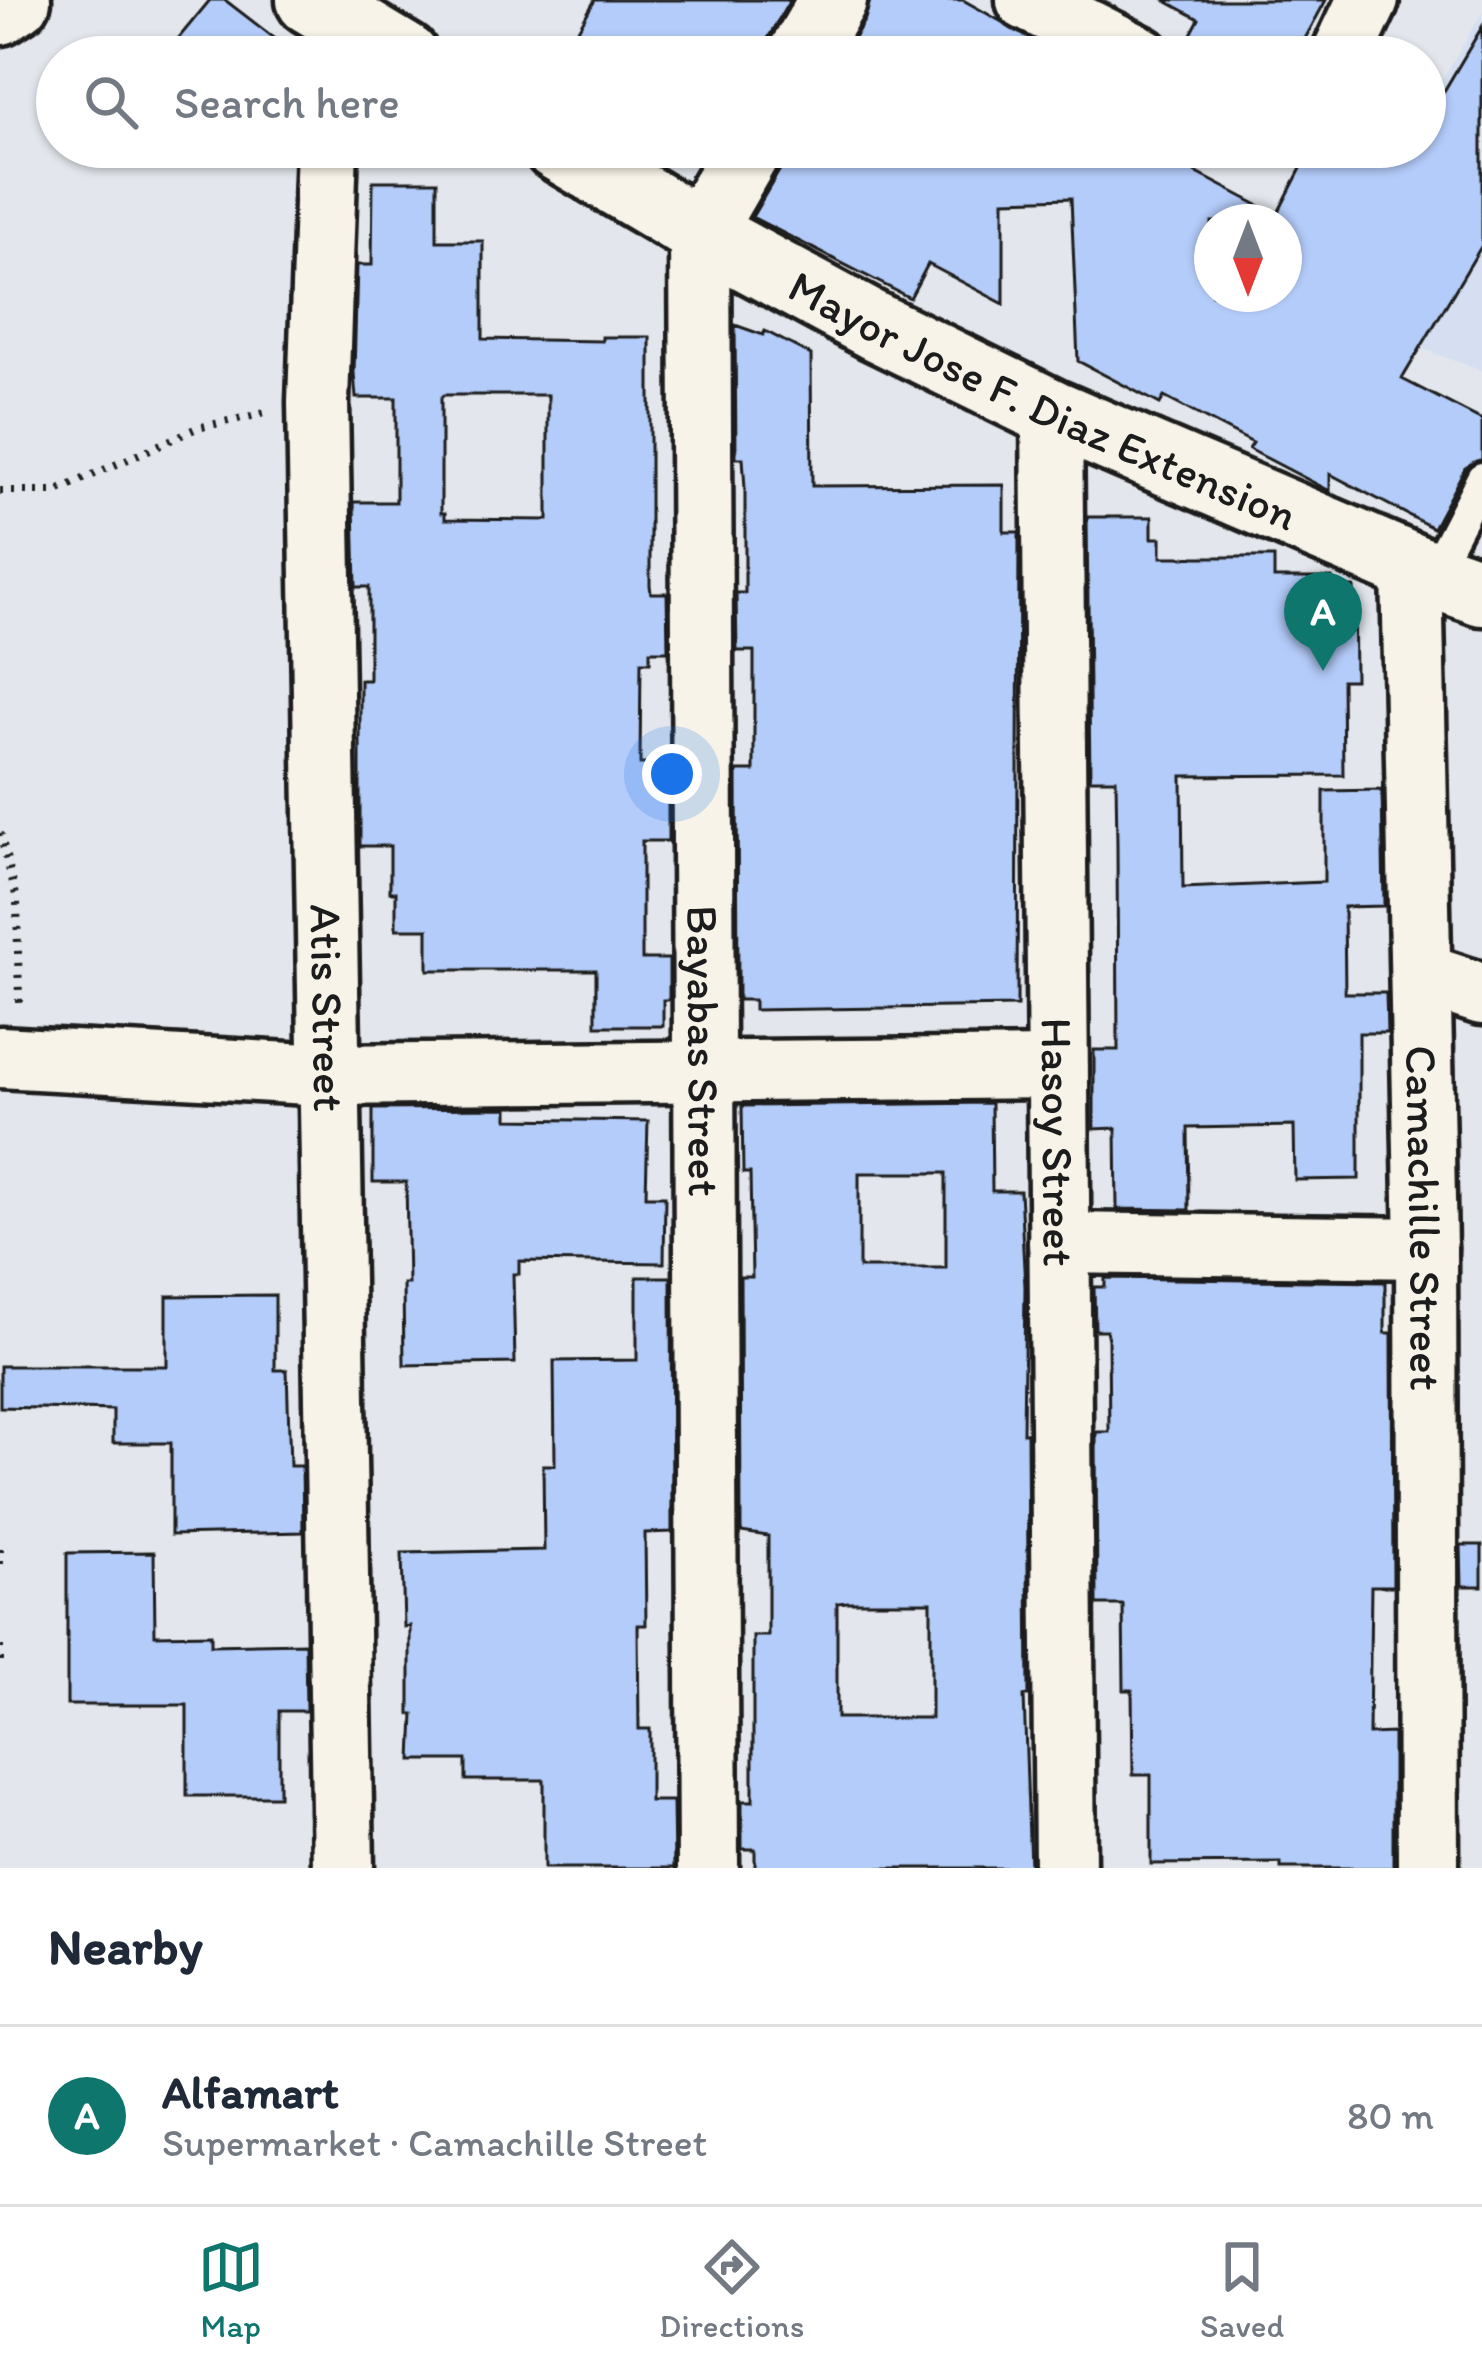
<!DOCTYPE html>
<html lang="en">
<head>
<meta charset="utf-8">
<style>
  body { margin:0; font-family:Itim,sans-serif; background:#f2f2f3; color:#1f2937 }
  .compass { position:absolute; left:1194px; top:204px; width:108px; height:108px; border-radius:50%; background:#fff; box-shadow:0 3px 9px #0004; rotate:180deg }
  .you { position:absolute; left:672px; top:774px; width:42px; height:42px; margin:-30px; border:9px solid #fff; border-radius:50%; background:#1a73e8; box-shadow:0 0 0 18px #1a73e833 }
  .badge { display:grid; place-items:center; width:78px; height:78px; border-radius:50%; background:#0f766e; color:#fff; font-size:39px; font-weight:700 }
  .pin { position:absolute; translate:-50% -99px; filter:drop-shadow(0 3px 6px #0008) }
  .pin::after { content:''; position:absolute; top:63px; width:42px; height:36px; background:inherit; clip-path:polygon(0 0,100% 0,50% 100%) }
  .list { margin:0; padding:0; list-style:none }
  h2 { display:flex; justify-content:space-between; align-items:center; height:156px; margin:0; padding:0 48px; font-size:51px }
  h2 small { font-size:39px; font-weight:400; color:#747a83 }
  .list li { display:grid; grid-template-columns:78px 1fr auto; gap:36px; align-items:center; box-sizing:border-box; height:180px; padding:0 48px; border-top:3px solid #e0e1e3 }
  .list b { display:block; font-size:45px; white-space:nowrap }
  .list p { margin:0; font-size:39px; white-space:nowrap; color:#747a83 }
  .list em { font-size:39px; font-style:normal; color:#747a83 }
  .icon { flex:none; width:66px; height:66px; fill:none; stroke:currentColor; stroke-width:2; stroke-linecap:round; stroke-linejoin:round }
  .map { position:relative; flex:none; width:1482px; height:1868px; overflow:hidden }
  .search { position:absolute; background:#fff; box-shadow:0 3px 9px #0004; left:36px; right:36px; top:36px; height:132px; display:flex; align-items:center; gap:30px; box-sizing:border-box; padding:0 42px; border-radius:66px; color:#747a83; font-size:45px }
  .sheet { height:336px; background:#fff }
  nav { display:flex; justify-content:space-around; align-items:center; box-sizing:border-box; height:168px; border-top:3px solid #e0e1e3; background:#fff; font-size:33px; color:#747a83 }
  nav a { display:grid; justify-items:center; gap:6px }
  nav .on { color:#0f766e }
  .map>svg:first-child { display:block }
  .built { fill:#d5dff1 }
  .building { fill:#b4ccfa; stroke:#1c1c1c; stroke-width:3; fill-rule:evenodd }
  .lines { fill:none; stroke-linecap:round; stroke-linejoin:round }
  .lane-casing { stroke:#1c1c1c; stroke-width:39 }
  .street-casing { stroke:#1c1c1c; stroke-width:69 }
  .secondary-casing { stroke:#1c1c1c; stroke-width:75 }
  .path { stroke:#1c1c1c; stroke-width:8; stroke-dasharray:3 9; stroke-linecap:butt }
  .lane { stroke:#f7f3e8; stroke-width:30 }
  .street { stroke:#f7f3e8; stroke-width:60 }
  .secondary { stroke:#f7f3e8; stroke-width:66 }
  .labels { text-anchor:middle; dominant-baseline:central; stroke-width:9; stroke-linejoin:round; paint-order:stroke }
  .street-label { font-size:45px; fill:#1c1c1c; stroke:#f7f3e8 }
</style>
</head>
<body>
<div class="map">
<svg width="1482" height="1868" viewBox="0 0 1482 1868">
  <rect width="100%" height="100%" fill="#e3e7ed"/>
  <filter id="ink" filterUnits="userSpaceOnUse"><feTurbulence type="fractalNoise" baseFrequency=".00833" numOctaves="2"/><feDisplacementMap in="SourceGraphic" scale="24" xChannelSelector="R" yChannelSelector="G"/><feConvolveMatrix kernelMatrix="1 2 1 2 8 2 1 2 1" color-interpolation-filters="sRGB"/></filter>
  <g filter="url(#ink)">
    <!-- built -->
    <path class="built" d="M 1482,13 L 1482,371 L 1308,306 L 1425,147 L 1425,109 Z"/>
    <!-- building -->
    <path class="building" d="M 210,0 L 225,0 L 299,57 L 163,57 Z
      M 595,0 L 790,0 L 768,38 L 763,57 L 562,57 Z
      M 870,0 L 963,0 L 1064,57 L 843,57 L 865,19 Z
      M 1164,0 L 1326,0 L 1295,57 L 1270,57 L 1242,42 L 1233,57 L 1179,57 L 1199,19 Z
      M 1482,27 L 1482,245 L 1402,379 L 1482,420 L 1482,459 L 1465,468 L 1433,528 L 1330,474 L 1330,491 L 1249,449 L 1253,443 L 1164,397 L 1160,404 L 1078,361 L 1071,198 L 1004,200 L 1004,304 L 928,264 L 910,298 L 752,217 L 782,166 L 786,147 L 1192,147 L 1182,165 L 1277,215 L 1312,147 L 1425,147 L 1425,123 ZM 1212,222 L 1284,222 L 1284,294 L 1212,294 Z
      M 373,181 L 437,181 L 437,241 L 483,241 L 483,339 L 602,341 L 602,337 L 650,337 L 650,585 L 651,593 L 667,593 L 668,651 L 650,651 L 650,662 L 641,662 L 640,764 L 656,764 L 656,771 L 668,771 L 668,841 L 642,841 L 642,959 L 669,959 L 669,1000 L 663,1000 L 663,1026 L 596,1026 L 596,970 L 428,970 L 428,929 L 396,929 L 396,892 L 390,892 L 390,846 L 360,846 L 360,680 L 369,680 L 369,587 L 356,587 L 354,502 L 396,502 L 396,398 L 356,398 L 354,373 L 357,265 L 372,265 ZM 444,395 L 548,395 L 548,520 L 445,519 L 445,513 L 441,513 L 441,398 Z
      M 735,325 L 763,335 L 765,331 L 811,355 L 812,486 L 1004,485 L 1004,532 L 1019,532 L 1017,1006 L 754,1010 L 754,1000 L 738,1000 L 737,771 L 754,771 L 754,651 L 737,651 L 736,593 L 745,593 L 745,489 L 743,458 L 736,458 Z
      M 1087,517 L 1152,517 L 1152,538 L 1161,538 L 1161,557 L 1274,557 L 1274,578 L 1332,578 L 1333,587 L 1354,587 L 1355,680 L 1342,680 L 1343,775 L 1182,776 L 1183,888 L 1324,882 L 1324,791 L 1382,790 L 1384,906 L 1344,907 L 1345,993 L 1386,993 L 1387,1033 L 1359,1033 L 1359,1179 L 1295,1180 L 1294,1126 L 1188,1128 L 1189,1210 L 1117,1209 L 1116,1128 L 1094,1129 L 1094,1050 L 1118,1050 L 1117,845 L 1116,779 L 1090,779 Z
      M 991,1103 L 992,1191 L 1020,1191 L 1025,1287 L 1023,1433 L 1027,1433 L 1029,1696 L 1024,1696 L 1030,1868 L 755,1868 L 755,1849 L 742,1849 L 742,1801 L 753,1801 L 753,1636 L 768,1636 L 768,1536 L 741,1532 L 740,1277 L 752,1277 L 750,1173 L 743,1173 L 742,1106 ZM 859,1173 L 946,1173 L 946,1268 L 859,1268 ZM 848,1602 L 931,1602 L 931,1718 L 837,1718 L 837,1603 Z
      M 508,1108 L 508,1119 L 648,1121 L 646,1196 L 665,1196 L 664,1263 L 519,1261 L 519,1274 L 513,1274 L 515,1363 L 404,1365 L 403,1284 L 408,1284 L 406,1182 L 373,1182 L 373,1109 Z
      M 637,1277 L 671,1277 L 672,1532 L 645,1533 L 646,1625 L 638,1625 L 639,1729 L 650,1729 L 650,1801 L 673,1801 L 674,1868 L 544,1868 L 544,1780 L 466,1780 L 466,1760 L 412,1760 L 414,1714 L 410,1714 L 410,1626 L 404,1627 L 402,1553 L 544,1550 L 543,1465 L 555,1465 L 554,1361 L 637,1360 Z
      M 1105,1278 L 1385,1282 L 1385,1333 L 1392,1333 L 1393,1586 L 1371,1586 L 1369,1734 L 1393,1733 L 1393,1868 L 1281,1868 L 1281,1863 L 1151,1864 L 1151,1775 L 1133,1775 L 1132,1690 L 1124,1690 L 1123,1605 L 1097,1605 L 1096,1432 L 1109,1432 L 1108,1339 L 1106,1330 L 1095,1330 L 1094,1287 L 1105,1287 Z
      M 275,1295 L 275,1370 L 287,1370 L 290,1466 L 302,1466 L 303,1532 L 171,1535 L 171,1443 L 113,1443 L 113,1410 L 0,1407 L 0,1366 L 167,1366 L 167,1296 Z
      M 1461,1545 L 1482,1545 L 1482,1586 L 1462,1586 Z
      M 154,1552 L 155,1635 L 211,1634 L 211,1645 L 305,1643 L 306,1711 L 279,1711 L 279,1796 L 187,1796 L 187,1705 L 67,1705 L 67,1553 Z"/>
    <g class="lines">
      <defs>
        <path id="lane" d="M 1432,575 L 1482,478"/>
        <g id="street">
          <path d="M 1027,0 L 1141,57"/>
          <path d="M 1341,57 L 1368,0"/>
          <path id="s1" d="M 327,147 L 318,402 L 343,1868"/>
          <path id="s2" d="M 700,232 L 708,1868"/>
          <path id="s3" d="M 1052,413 L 1065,1868"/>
          <path id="s4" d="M 1412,567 L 1426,1248 L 1428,1868"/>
          <path d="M 1421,974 L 1482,994"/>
          <path d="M 0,1057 L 327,1075 L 1057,1068"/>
          <path d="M 1059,1243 L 1426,1248"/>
        </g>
        <g id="secondary">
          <path d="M 310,0 L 405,57"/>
          <path d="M 0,11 L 17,0"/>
          <path d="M 800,57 L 833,0"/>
          <path id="s5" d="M 557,147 L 700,232 L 874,326 L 1052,413 L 1412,567 L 1482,592"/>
          <path d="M 700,232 L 749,147"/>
        </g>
      </defs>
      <!-- lane casing -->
      <use href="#lane" class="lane-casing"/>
      <!-- street casing -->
      <use href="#street" class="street-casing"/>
      <!-- secondary casing -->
      <use href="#secondary" class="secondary-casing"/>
      <!-- path -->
      <path class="path" d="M 0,491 L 57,491 L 197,428 L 265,413
        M 0,833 L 17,899 L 19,1002
        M 0,1549 L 0,1564
        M 0,1646 L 0,1669"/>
      <!-- lane -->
      <use href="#lane" class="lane"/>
      <!-- street -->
      <use href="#street" class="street"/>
      <!-- secondary -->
      <use href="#secondary" class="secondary"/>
    </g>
  </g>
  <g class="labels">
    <!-- street labels -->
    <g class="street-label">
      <text stroke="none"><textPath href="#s5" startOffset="549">Mayor Jose F. Diaz Extension</textPath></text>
      <text stroke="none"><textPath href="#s1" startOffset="861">Atis Street</textPath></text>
      <text stroke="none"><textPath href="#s2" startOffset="819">Bayabas Street</textPath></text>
      <text stroke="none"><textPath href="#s3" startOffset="729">Hasoy Street</textPath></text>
      <text stroke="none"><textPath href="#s4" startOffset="651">Camachille Street</textPath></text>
    </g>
  </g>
</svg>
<svg class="compass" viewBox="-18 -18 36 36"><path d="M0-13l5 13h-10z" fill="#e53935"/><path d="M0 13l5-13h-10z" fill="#747a83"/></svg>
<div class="you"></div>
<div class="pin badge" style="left:1323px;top:671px">A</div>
<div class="search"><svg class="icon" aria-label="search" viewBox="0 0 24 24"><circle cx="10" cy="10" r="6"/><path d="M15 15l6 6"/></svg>Search here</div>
</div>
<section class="sheet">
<h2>Nearby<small></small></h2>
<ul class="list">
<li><span class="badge">A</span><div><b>Alfamart</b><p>Supermarket · Camachille Street</p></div><em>80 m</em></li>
</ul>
</section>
<nav>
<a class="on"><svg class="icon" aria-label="map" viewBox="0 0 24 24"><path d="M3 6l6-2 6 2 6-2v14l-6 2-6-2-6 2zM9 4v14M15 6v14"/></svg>Map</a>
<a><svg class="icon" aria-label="directions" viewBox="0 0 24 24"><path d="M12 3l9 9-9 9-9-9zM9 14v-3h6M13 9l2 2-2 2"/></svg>Directions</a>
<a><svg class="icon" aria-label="saved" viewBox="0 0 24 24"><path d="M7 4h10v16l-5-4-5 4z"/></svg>Saved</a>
</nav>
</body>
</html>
